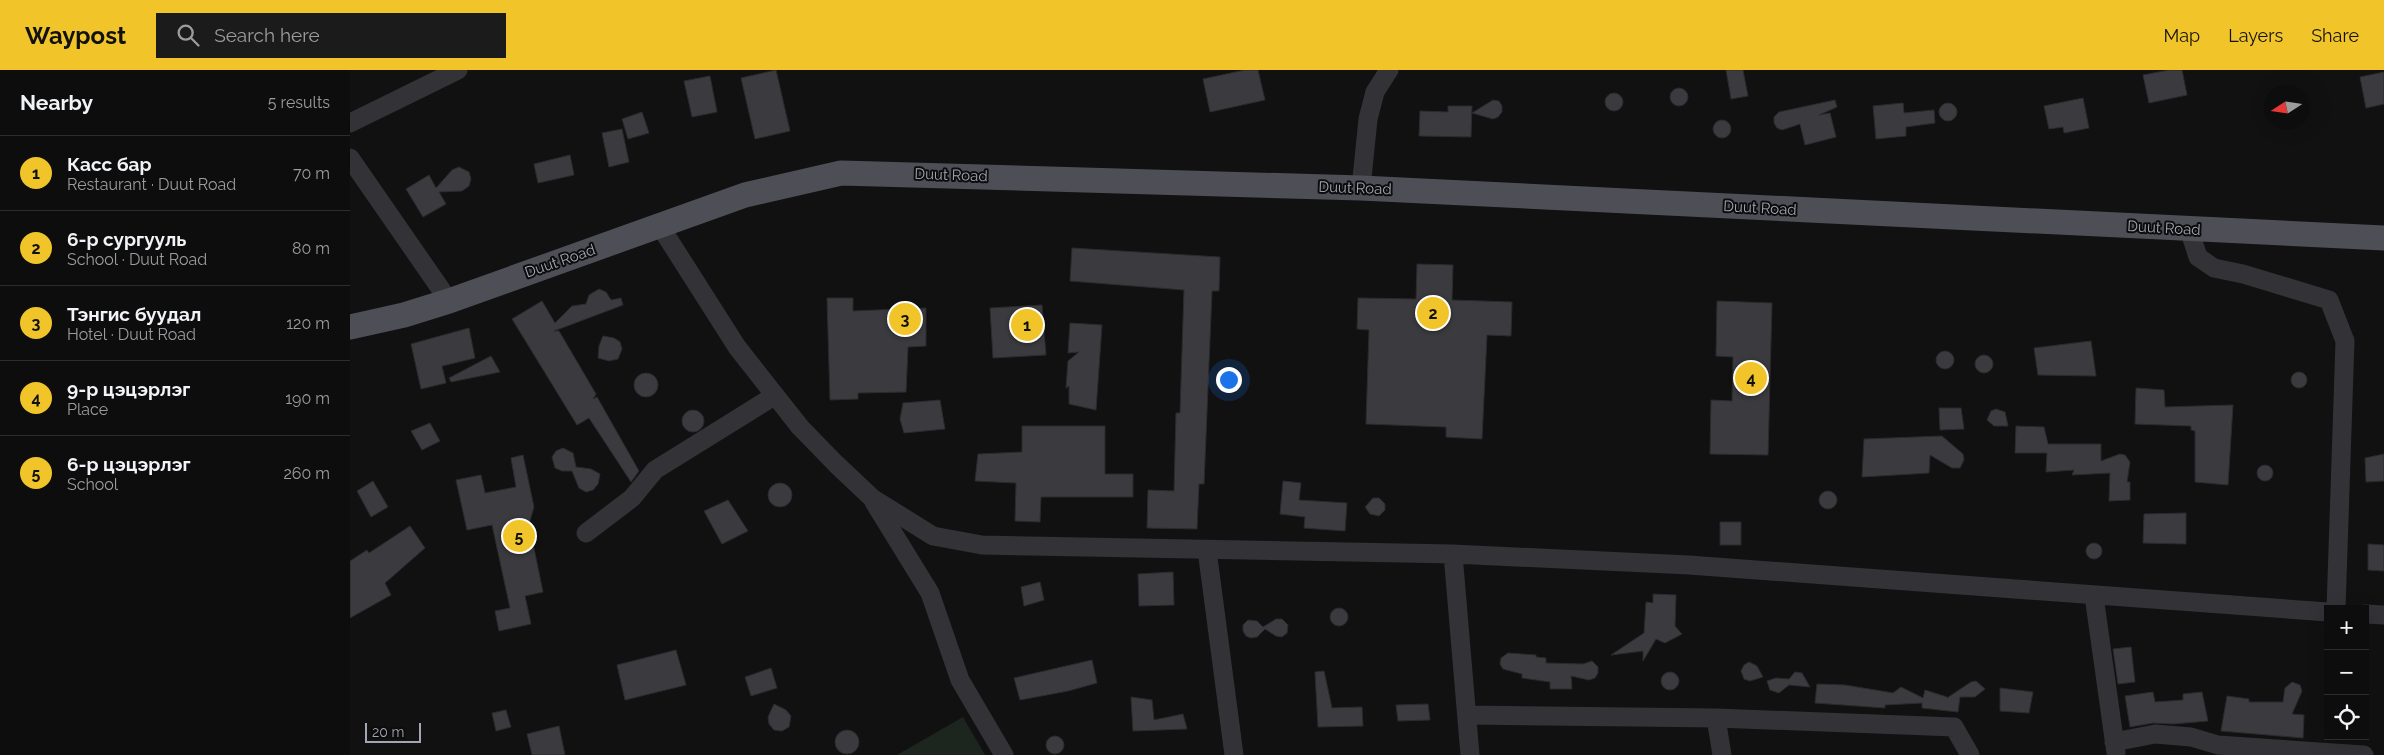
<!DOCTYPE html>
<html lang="en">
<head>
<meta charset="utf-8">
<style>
  body { margin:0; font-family:Raleway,sans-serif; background:#1b1b1c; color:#f1f3f6 }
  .controls { position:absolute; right:15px; bottom:15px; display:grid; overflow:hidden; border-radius:0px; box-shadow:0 5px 20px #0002 }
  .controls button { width:45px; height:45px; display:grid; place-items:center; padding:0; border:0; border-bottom:1px solid #2d2d2e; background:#0d0d0e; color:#f1f3f6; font:25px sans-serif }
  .compass { position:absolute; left:1914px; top:15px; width:45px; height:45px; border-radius:50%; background:#0d0d0e; box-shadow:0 5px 20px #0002; rotate:258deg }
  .scale { position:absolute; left:15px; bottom:12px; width:56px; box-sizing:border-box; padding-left:5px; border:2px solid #a2a5b3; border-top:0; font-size:14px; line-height:18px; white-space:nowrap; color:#a2a5b3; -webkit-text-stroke:4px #0c0c0d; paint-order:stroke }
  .you { position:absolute; left:878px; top:309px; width:18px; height:18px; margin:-12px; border:4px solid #fff; border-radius:50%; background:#1a73e8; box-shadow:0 0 0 8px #1a73e833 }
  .badge { display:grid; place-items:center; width:32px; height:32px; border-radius:50%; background:#f1c52a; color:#111; font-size:16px; font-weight:700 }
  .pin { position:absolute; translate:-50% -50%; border:2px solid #fff; box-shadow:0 1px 5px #0006 }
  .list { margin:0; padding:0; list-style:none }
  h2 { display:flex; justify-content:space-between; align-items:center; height:65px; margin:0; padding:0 20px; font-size:21px }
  h2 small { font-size:16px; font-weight:400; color:#9a9c9e }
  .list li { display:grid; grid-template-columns:32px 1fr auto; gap:15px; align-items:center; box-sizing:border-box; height:75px; padding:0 20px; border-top:1px solid #2d2d2e }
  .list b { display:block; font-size:19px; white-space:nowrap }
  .list p { margin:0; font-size:16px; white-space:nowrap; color:#9a9c9e }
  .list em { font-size:16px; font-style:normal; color:#9a9c9e }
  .icon { flex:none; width:28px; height:28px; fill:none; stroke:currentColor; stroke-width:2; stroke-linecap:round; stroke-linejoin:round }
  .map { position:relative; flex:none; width:2034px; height:685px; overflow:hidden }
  header { display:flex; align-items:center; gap:30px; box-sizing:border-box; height:70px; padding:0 25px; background:#f1c52a; color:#111 }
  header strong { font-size:24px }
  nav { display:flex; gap:28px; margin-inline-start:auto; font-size:18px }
  .search { width:350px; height:45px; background:#1b1b1c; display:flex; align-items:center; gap:12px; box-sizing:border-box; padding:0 18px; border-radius:0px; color:#9a9c9e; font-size:19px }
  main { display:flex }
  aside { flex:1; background:#0d0d0e }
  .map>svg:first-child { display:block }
  .green { fill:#1d251f }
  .building { fill:#3b3b3f; stroke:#2b2b2e }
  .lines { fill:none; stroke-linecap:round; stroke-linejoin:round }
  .minor { stroke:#323237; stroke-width:19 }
  .major { stroke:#4e4f56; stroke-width:25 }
  .labels { text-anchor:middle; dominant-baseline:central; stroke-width:4; stroke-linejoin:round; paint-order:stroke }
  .street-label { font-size:15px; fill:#a2a5b3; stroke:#0c0c0d }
</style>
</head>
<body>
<header>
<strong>Waypost</strong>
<div class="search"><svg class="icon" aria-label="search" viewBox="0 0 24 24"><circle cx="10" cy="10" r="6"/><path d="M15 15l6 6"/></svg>Search here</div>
<nav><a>Map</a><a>Layers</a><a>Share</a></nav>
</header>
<main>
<aside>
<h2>Nearby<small>5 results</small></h2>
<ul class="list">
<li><span class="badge">1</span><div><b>Касс бар</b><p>Restaurant · Duut Road</p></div><em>70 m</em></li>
<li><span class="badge">2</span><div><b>6-р сургууль</b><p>School · Duut Road</p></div><em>80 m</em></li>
<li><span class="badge">3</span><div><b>Тэнгис буудал</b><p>Hotel · Duut Road</p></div><em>120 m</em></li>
<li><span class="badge">4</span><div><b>9-р цэцэрлэг</b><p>Place</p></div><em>190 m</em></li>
<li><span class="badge">5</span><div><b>6-р цэцэрлэг</b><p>School</p></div><em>260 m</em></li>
</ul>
</aside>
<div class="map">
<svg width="2034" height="685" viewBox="0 0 2034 685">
  <rect width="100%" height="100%" fill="#111112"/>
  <!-- green -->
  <path class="green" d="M 613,647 L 635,685 L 547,685 Z"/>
  <!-- building -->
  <path class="building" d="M 426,0 L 440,61 L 405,69 L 391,8 Z
    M 895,0 L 908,0 L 915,30 L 860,42 L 853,9 Z
    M 1376,0 L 1393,0 L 1398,26 L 1381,29 Z
    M 1819,0 L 1832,0 L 1837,25 L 1799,33 L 1793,5 Z
    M 2034,2 L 2034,34 L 2016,38 L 2010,7 Z
    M 360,6 L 367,42 L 342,47 L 334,11 Z
    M1320 27a9 9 0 1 1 18 0a9 9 0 1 1-18 0Z
    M1255 32a9 9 0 1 1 18 0a9 9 0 1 1-18 0Z
    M 1733,28 L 1739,58 L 1714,63 L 1713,57 L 1699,59 L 1694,36 Z
    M 1143,30 L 1149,31 L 1152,36 L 1152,42 L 1148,47 L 1143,49 L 1122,43 Z
    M 1485,30 L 1487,37 L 1469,45 L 1480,43 L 1486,67 L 1455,75 L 1450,54 L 1432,60 L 1427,58 L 1424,53 L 1424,47 L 1429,42 Z
    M1589 42a9 9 0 1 1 18 0a9 9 0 1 1-18 0Z
    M 1553,33 L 1554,43 L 1584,40 L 1585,53 L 1556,57 L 1556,66 L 1526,69 L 1523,36 Z
    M 1098,36 L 1122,36 L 1121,67 L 1069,66 L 1070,41 L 1098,42 Z
    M 292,42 L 299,63 L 278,69 L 272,49 Z
    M1363 59a9 9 0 1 1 18 0a9 9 0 1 1-18 0Z
    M 272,59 L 279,92 L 259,97 L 252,63 Z
    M 220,85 L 224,105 L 188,113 L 184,94 Z
    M 109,97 L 119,102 L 121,109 L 119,116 L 112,121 L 89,122 L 96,134 L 73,147 L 56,119 L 79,105 L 86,118 L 102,100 Z
    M 722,178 L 870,187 L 869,221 L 862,221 L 854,414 L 849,414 L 847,459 L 797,458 L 798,420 L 824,421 L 826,343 L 830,343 L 834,220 L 720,211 Z
    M 1067,194 L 1103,195 L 1102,230 L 1162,232 L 1161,266 L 1137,265 L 1132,369 L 1096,367 L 1096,357 L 1016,354 L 1019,260 L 1007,259 L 1008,228 L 1066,229 Z
    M 249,219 L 256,222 L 261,230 L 271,228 L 273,235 L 204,261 L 209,261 L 246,324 L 243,329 L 247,327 L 289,401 L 281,412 L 239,348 L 227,355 L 162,249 L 192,231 L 205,253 L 222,236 L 236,234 L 239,225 Z
    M 477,228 L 503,228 L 503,241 L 576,238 L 576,276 L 558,277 L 556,322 L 508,323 L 508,329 L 480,330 Z
    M 1367,231 L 1422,233 L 1418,385 L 1360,384 L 1361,330 L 1382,331 L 1383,287 L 1366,286 Z
    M 692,235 L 696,285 L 643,288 L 640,238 Z
    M 720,253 L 752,255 L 746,340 L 719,334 L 719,316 L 716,318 L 718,291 L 729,282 L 718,283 Z
    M 119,258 L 125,288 L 92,296 L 96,313 L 71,319 L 61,274 Z
    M 253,266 L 264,268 L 270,272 L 272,279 L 268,289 L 259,291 L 248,288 L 249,276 Z
    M 1741,271 L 1746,306 L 1688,305 L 1684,278 Z
    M1586 290a9 9 0 1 1 18 0a9 9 0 1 1-18 0Z
    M1625 294a9 9 0 1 1 18 0a9 9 0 1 1-18 0Z
    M 141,286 L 150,302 L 101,312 L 99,308 Z
    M1941 310a8 8 0 1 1 16 0a8 8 0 1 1-16 0Z
    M284 315a12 12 0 1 1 24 0a12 12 0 1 1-24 0Z
    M 1786,318 L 1814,320 L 1815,337 L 1883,335 L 1878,415 L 1845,412 L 1845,361 L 1841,360 L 1841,356 L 1785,354 Z
    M 590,330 L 595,359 L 554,363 L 550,349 L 553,333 Z
    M 1589,338 L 1611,338 L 1614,359 L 1590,360 Z
    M 1646,339 L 1655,342 L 1658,356 L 1644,356 L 1637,350 L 1641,341 Z
    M332 351a11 11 0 1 1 22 0a11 11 0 1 1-22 0Z
    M 80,353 L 90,371 L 72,380 L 61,361 Z
    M 672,356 L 755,356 L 755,404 L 783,404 L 783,427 L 691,427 L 690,452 L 665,451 L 666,413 L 625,411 L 628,384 L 672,382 Z
    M 1666,356 L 1694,357 L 1698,374 L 1751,374 L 1751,391 L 1770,384 L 1775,385 L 1780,392 L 1777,412 L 1780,412 L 1780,430 L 1759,431 L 1760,403 L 1722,405 L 1724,400 L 1696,402 L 1697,383 L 1665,383 Z
    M 1592,366 L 1613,384 L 1614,390 L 1610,398 L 1602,398 L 1580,385 L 1579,403 L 1512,407 L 1514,369 Z
    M 213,378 L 223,383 L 226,397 L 241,399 L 250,404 L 248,414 L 243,420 L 236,422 L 229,418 L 222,401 L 212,401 L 205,398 L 202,387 L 206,381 Z
    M 2034,384 L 2034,411 L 2016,412 L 2015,388 Z
    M 173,385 L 184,437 L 179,454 L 193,522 L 175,526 L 181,554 L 149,561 L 145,541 L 160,538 L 142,455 L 117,460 L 106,410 L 131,405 L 135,423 L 166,417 L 161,388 Z
    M1907 403a8 8 0 1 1 16 0a8 8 0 1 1-16 0Z
    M 23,411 L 38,437 L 21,447 L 7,421 Z
    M 933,411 L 951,413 L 949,430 L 997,433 L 995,461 L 954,458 L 955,447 L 930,444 Z
    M418 425a12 12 0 1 1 24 0a12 12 0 1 1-24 0Z
    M1469 430a9 9 0 1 1 18 0a9 9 0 1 1-18 0Z
    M 1023,428 L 1029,428 L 1035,434 L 1035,440 L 1029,446 L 1020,444 L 1015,437 Z
    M 378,430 L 398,461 L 372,474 L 354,441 Z
    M 1836,443 L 1836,474 L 1793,473 L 1794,444 Z
    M 1370,452 L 1391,452 L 1391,475 L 1370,475 Z
    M 60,456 L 75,478 L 35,513 L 41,525 L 0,548 L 0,491 L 17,480 L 19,483 Z
    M1736 481a8 8 0 1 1 16 0a8 8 0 1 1-16 0Z
    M 2018,474 L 2034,475 L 2034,501 L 2018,500 Z
    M 823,502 L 824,535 L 789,536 L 788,504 Z
    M 690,512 L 694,530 L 674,536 L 671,517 Z
    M 1303,524 L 1326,525 L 1325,556 L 1332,564 L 1315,573 L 1306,569 L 1293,591 L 1293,581 L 1261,585 L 1294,563 L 1296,532 L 1303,533 Z
    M980 547a9 9 0 1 1 18 0a9 9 0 1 1-18 0Z
    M 926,549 L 932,549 L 938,555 L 937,563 L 932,567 L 926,566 L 915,559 L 907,567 L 901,568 L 896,566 L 893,561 L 893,555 L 898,550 L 907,551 L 913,557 Z
    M 1781,577 L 1785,612 L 1768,614 L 1763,579 Z
    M 326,580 L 336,615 L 275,630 L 267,595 Z
    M 1158,583 L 1186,585 L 1186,587 L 1196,588 L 1196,593 L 1233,594 L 1242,591 L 1248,597 L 1248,603 L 1245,608 L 1239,610 L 1221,606 L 1222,619 L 1200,619 L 1200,612 L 1172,608 L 1172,604 L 1153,599 L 1150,594 L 1151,588 Z
    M 742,590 L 747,613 L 718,621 L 670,630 L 664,608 Z
    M 1399,592 L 1407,596 L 1413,607 L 1400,611 L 1394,609 L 1391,601 L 1394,595 Z
    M 421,598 L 427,618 L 401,626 L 395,607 Z
    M 974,601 L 982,638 L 1012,637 L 1013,656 L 968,657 L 965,602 Z
    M1311 611a9 9 0 1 1 18 0a9 9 0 1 1-18 0Z
    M 1445,602 L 1452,603 L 1460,617 L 1439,615 L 1429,623 L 1420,620 L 1417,611 L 1426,608 L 1439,609 Z
    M 1626,611 L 1635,619 L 1625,627 L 1610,627 L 1608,642 L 1572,638 L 1572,633 L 1535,635 L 1535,638 L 1465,633 L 1467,614 L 1495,615 L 1543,623 L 1551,617 L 1573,628 L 1575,620 L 1597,627 L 1597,628 L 1621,612 Z
    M 1942,612 L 1950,615 L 1952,621 L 1942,644 L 1954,645 L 1953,668 L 1871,661 L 1877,626 L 1899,629 L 1899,632 L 1933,632 L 1935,618 Z
    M 1650,618 L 1683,622 L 1679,643 L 1650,641 Z
    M 1803,622 L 1805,632 L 1833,630 L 1833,624 L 1852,622 L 1858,651 L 1823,654 L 1803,653 L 1780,657 L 1775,626 Z
    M 781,627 L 802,630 L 804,650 L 833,644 L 837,659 L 783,661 Z
    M 424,634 L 436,640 L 441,646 L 439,657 L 432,661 L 424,660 L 419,654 L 418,647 Z
    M 1078,634 L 1080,650 L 1048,651 L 1046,635 Z
    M 156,640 L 161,657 L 146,661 L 142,643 Z
    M 209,656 L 215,685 L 182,685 L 177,664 Z
    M485 672a12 12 0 1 1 24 0a12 12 0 1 1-24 0Z
    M696 675a9 9 0 1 1 18 0a9 9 0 1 1-18 0Z"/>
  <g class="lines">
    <!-- minor -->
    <path class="minor" d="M 0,53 L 108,0
      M 0,88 L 99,231
      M 1011,118 L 1018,49 L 1025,22 L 1039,0
      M 310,156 L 387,277 L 450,357 L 486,394 L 522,428 L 583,466 L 632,475 L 1103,484 L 1339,495 L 1978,542
      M 1839,159 L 1848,187 L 1864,198 L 1893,204 L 1979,230 L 1995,271 L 1986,539
      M 524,432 L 580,523 L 610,610 L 654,685
      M 236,463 L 282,428 L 305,400 L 424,326
      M 857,480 L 884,685
      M 1103,484 L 1120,685
      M 1744,526 L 1766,683
      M 2015,544 L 2034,545
      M 1117,645 L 1366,648 L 1604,657 L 1620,685
      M 1366,648 L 1372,685
      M 1764,672 L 1805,664 L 1841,667 L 1868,675 L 2014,685"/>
    <!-- major -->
    <path class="major" d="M 0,257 L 54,245 L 99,231 L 395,125 L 491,103 L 1011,118 L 2034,168"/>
  </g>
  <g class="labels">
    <!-- street labels -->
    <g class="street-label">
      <text transform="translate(601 105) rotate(2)">Duut Road</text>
      <text transform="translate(1005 118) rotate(2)">Duut Road</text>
      <text transform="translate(1410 138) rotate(3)">Duut Road</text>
      <text transform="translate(1814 158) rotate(3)">Duut Road</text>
      <text transform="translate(210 191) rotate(-19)">Duut Road</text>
    </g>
  </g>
</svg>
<div class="controls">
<button>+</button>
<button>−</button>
<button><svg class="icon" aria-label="locate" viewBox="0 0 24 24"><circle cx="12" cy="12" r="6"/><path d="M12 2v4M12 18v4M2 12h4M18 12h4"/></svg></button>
</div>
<svg class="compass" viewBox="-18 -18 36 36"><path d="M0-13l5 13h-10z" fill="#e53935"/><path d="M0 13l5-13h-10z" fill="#9a9c9e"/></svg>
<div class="scale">20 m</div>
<div class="you"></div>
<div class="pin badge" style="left:677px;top:255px">1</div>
<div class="pin badge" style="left:1083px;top:243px">2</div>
<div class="pin badge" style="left:555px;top:249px">3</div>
<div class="pin badge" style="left:1401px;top:308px">4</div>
<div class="pin badge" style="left:169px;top:466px">5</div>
</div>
</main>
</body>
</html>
